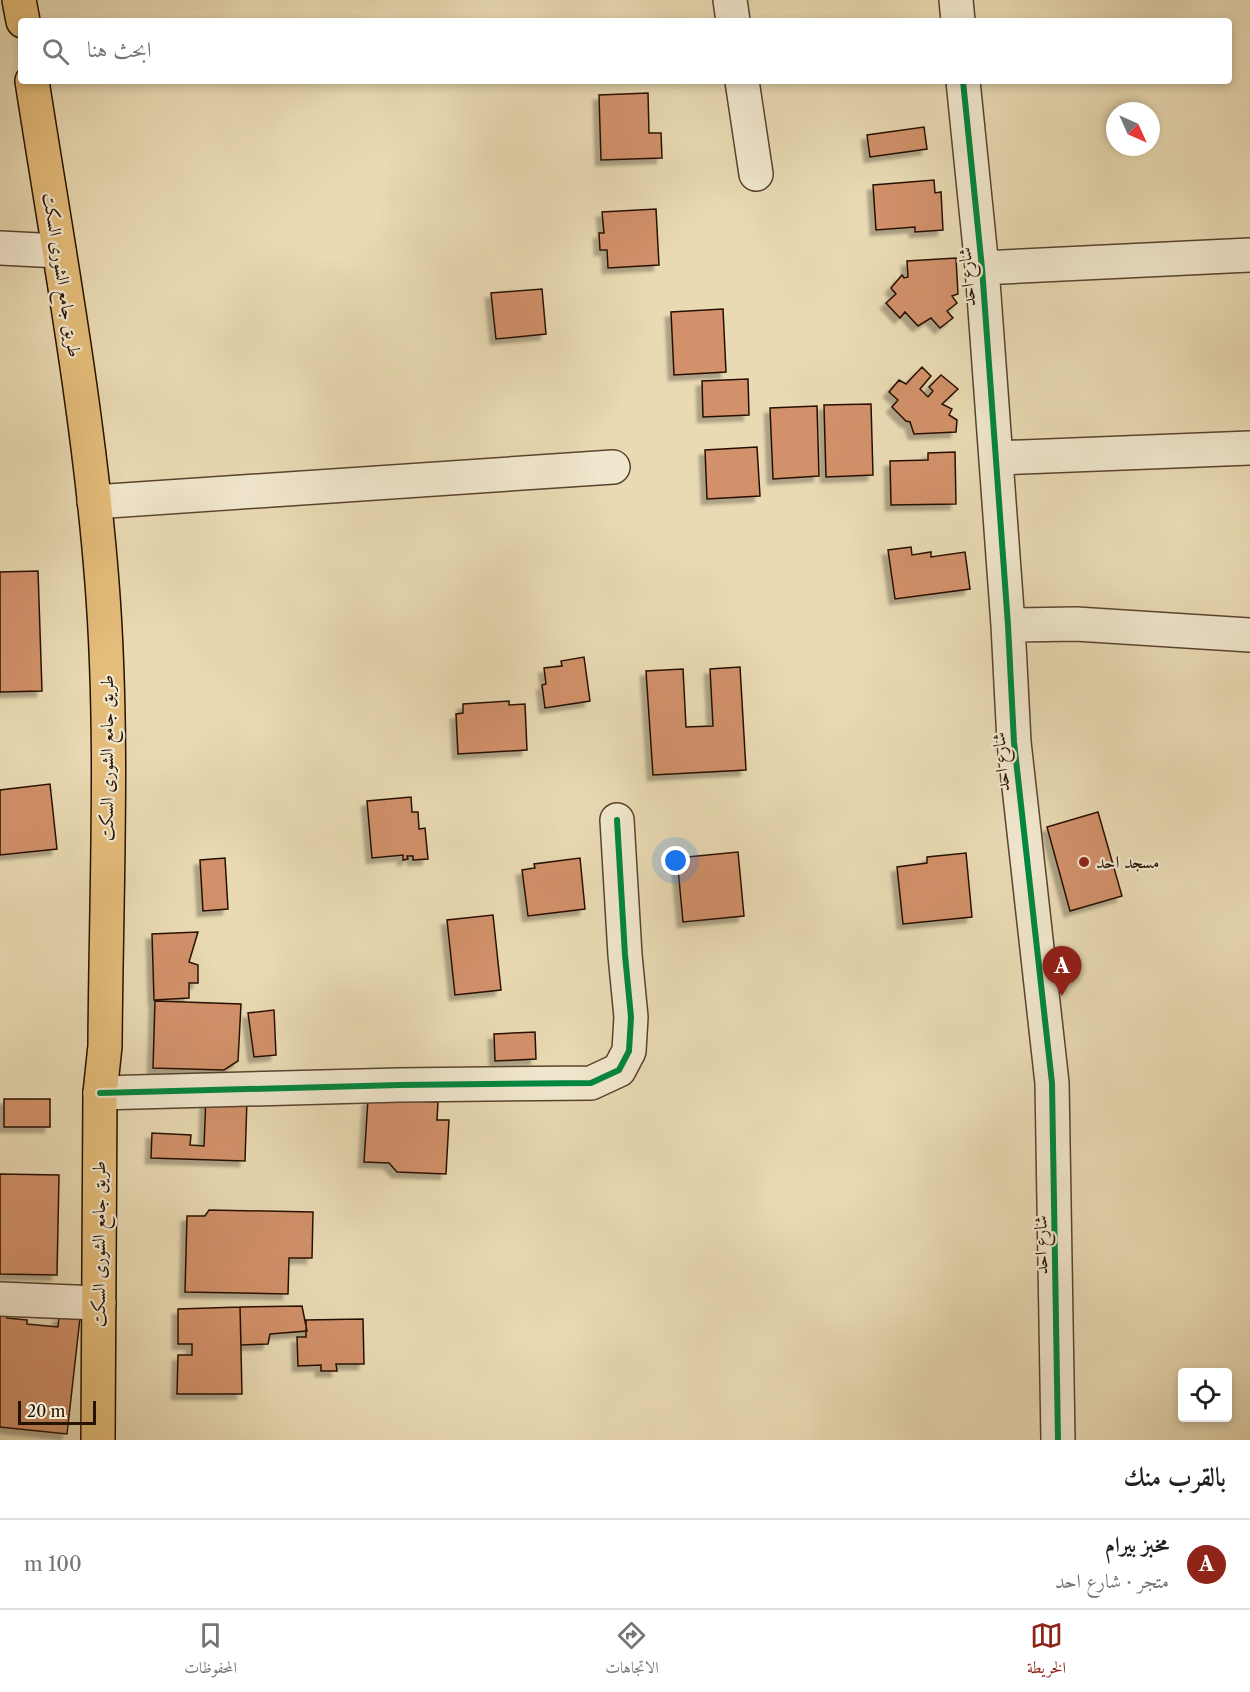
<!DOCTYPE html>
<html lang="ar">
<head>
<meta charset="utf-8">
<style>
  body { margin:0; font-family:"Libre Caslon Text",Amiri,serif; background:#f2f2f2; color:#202124; direction:rtl }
  .controls { position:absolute; right:18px; bottom:18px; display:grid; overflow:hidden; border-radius:6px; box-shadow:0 3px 9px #0003 }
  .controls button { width:54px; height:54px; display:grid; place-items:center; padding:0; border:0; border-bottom:2px solid #e0e0e0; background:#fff; color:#202124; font:30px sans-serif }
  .compass { position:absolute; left:1106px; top:102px; width:54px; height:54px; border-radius:50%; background:#fff; box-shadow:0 3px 9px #0003; rotate:135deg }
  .scale { position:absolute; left:18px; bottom:15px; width:78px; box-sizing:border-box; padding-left:6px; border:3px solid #271101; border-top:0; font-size:16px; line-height:21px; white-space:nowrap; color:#271101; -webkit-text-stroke:4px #f1e7ce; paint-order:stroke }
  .you { position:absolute; left:676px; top:861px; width:21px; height:21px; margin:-15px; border:4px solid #fff; border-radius:50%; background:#1a73e8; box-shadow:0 0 0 9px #1a73e833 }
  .badge { display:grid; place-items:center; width:39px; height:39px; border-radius:50%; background:#8f2418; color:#fff; font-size:20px; font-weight:700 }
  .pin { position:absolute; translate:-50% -50px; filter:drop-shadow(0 2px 3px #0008) }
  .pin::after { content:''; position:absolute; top:32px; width:21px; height:18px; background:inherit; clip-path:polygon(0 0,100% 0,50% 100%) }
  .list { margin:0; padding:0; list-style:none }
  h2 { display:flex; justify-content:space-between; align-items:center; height:78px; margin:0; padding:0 24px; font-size:26px }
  h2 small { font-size:20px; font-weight:400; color:#757577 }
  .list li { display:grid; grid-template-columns:39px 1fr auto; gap:18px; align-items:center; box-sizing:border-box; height:90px; padding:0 24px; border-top:2px solid #e0e0e0 }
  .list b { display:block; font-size:22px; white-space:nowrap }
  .list p { margin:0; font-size:20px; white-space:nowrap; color:#757577 }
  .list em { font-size:20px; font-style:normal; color:#757577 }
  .icon { flex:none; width:33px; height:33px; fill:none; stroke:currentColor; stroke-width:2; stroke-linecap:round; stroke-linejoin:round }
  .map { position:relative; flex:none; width:1250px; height:1440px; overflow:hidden; direction:ltr }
  .search { position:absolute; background:#fff; box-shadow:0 3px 9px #0003; left:18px; right:18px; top:18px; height:66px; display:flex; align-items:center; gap:15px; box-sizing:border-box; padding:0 21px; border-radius:6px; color:#757577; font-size:22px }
  .sheet { height:168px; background:#fff }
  nav { display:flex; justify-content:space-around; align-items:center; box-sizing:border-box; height:84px; border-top:2px solid #e0e0e0; background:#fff; font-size:16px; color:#757577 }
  nav a { display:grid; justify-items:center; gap:3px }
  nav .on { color:#8f2418 }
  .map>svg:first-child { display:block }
  .building { fill:#d2916a; stroke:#271101; stroke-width:1.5; filter:url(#shadow) }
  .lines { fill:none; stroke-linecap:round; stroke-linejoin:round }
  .minor-casing { stroke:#58432e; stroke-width:36 }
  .major-casing { stroke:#271101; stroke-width:36 }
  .minor { stroke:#f1e7ce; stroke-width:33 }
  .major { stroke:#e4bd7a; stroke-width:33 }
  .cycleway-casing { stroke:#f1e7ce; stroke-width:10 }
  .cycleway { stroke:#00873e; stroke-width:6 }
  .poi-dot { fill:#8f2418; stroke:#f1e7ce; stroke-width:2 }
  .labels { text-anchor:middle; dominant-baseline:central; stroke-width:4.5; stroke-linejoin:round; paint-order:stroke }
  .street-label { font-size:18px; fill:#271101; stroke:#f1e7ce }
  .poi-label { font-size:18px; fill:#271101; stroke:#f1e7ce; text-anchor:start }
</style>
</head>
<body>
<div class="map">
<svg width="1250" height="1440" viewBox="0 0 1250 1440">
  <defs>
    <filter id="shadow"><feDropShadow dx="-5.5" dy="5.5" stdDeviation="1.5" flood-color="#0004"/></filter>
  </defs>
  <rect width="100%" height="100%" fill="#e9dab3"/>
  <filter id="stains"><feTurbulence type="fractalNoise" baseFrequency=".00333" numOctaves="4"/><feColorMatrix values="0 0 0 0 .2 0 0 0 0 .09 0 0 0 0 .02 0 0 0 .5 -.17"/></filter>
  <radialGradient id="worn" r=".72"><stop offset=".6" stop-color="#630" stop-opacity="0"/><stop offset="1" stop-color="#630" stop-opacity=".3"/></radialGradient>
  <!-- building -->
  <path class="building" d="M 648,93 L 649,133 L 661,133 L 662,158 L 601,160 L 599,95 Z
    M 924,127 L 927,149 L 870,157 L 867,135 Z
    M 934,180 L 935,193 L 941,192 L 943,230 L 915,232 L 915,227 L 876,230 L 873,185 Z
    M 656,209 L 659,265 L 608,268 L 607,250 L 600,250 L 599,233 L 604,233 L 602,212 Z
    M 956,258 L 958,294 L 952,296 L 957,303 L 947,311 L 953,318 L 940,328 L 931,318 L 918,326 L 905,312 L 900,318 L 886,303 L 896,294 L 891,288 L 902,275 L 904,278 L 908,277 L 907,261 Z
    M 542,289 L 546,334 L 496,339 L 491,293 Z
    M 723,309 L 726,372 L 674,375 L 671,312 Z
    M 922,367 L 931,376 L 920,389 L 928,397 L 933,391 L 929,387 L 941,375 L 958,389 L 942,404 L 952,409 L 949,415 L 957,420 L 956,432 L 914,434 L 910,422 L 906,421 L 892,407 L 898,400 L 889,392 L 899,380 L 906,384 Z
    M 748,379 L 749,415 L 703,417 L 702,381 Z
    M 871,404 L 873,475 L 826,477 L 824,405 Z
    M 817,406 L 819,476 L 773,479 L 770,408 Z
    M 757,447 L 760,496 L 707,499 L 705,450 Z
    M 955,452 L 956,504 L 891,505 L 890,461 L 928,460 L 928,453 Z
    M 911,547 L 912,555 L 931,552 L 931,557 L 965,552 L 970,589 L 895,599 L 888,550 Z
    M 38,571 L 42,691 L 0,692 L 0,572 Z
    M 584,657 L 590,701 L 545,708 L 542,685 L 546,684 L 544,668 L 562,666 L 561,661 Z
    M 740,667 L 746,770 L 653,775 L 646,671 L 683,669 L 686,727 L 713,726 L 710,669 Z
    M 509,701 L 509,705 L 525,704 L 527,750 L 458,754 L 456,714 L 463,713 L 463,704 Z
    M 50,784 L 57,849 L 0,855 L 0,790 Z
    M 411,797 L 412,812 L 418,812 L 419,829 L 425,828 L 428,859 L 413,860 L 413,856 L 407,856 L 408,859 L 403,860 L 403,855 L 372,858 L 367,801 Z
    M 1098,812 L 1122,896 L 1070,911 L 1047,827 Z
    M 738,852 L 744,916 L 683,922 L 677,858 Z
    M 966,853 L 972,917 L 903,924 L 897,867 L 927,863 L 927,857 Z
    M 225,858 L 228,909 L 203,911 L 200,860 Z
    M 580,858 L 585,909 L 528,916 L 522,870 L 535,868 L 534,864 Z
    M 493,915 L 501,990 L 455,995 L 447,920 Z
    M 198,932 L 189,962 L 198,965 L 198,983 L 189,983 L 189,998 L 154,1000 L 152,934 Z
    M 155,1001 L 241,1004 L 238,1061 L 224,1070 L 153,1068 Z
    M 274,1010 L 276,1055 L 254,1057 L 248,1013 Z
    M 535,1032 L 536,1059 L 495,1061 L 494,1034 Z
    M 206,1097 L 247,1099 L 245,1161 L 151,1158 L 152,1133 L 191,1135 L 190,1145 L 204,1146 Z
    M 4,1099 L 50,1099 L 50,1127 L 4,1127 Z
    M 368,1099 L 438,1102 L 437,1120 L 449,1120 L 446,1174 L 397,1172 L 389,1163 L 364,1162 Z
    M 0,1174 L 59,1175 L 57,1275 L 0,1274 Z
    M 209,1210 L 313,1212 L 312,1258 L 289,1258 L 288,1294 L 185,1292 L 187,1216 L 205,1216 Z
    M 302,1306 L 307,1331 L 270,1334 L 268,1344 L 241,1345 L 240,1307 Z
    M 240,1307 L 242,1394 L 177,1394 L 178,1355 L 192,1355 L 192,1344 L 178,1344 L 178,1309 Z
    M 0,1312 L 8,1312 L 7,1318 L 27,1320 L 27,1324 L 58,1327 L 59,1316 L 80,1318 L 67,1434 L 0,1427 Z
    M 363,1319 L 364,1364 L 336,1364 L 337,1371 L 321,1371 L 321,1365 L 298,1366 L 297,1337 L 306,1337 L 306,1320 Z"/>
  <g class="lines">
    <defs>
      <path id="minor" d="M 730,0 L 733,21
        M 956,0 L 958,21
        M 742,81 L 756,174
        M 963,81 L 982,268 L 1008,625 L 1014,742 L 1052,1083 L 1058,1440
        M 0,248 L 59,251
        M 982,268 L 1250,255
        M 996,458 L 1250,448
        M 94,502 L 613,467
        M 1008,625 L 1076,624 L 1250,635
        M 100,1093 L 399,1085 L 591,1083 L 619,1070 L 629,1051 L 631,1017 L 625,955 L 617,820
        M 0,1299 L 99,1303"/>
      <path id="major" d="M 19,0 L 23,21
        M 32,81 C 58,248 89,415 102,583 C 114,737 106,892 105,1046 L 100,1093 L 98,1440"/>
    </defs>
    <!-- minor casing -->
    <use href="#minor" class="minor-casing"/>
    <!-- major casing -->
    <use href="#major" class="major-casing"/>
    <!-- minor -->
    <use href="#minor" class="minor"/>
    <!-- major -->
    <use href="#major" class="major"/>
    <defs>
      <path id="cycleway" d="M 963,81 L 982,268 L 1008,625 L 1014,742 L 1052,1083 L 1058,1440
        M 100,1093 L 399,1085 L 591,1083 L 619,1070 L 629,1051 L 631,1017 L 625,955 L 617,820"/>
    </defs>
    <!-- cycleway casing -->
    <use href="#cycleway" class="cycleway-casing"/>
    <!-- cycleway -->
    <use href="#cycleway" class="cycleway"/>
  </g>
  <!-- markers -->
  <circle class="poi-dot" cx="1084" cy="862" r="6"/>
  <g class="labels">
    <!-- street labels -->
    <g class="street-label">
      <text transform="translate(62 275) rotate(81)">طريق جامع الشورى السكت</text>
      <text transform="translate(967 277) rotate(-95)">شارع احد</text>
      <text transform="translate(107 758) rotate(-90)">طريق جامع الشورى السكت</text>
      <text transform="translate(1001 762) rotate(-95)">شارع احد</text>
      <text transform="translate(99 1244) rotate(-90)">طريق جامع الشورى السكت</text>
      <text transform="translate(1041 1245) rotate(-91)">شارع احد</text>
    </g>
    <!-- poi labels -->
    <g class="poi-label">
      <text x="1096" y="862">مسجد احد</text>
    </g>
  </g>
  <rect width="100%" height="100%" filter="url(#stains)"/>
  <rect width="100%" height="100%" fill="url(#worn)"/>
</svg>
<div class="controls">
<button><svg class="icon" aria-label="locate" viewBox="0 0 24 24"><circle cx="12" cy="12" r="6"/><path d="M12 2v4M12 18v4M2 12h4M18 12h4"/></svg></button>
</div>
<svg class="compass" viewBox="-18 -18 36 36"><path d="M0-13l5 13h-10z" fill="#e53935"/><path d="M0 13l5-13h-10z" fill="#757577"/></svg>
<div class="scale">20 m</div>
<div class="you"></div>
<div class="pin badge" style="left:1062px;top:996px">A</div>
<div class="search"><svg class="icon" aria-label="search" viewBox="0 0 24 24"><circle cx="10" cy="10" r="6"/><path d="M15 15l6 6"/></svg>ابحث هنا</div>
</div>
<section class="sheet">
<h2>بالقرب منك<small></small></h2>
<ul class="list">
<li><span class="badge">A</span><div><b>مخبز بيرام</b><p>متجر · شارع احد</p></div><em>100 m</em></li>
</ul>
</section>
<nav>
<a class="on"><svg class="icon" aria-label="map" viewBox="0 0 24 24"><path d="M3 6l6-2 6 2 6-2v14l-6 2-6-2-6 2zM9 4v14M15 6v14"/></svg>الخريطة</a>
<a><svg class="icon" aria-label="directions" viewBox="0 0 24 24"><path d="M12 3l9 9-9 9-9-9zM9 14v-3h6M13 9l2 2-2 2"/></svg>الاتجاهات</a>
<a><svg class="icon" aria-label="saved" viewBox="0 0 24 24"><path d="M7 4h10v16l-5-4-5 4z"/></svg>المحفوظات</a>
</nav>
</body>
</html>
